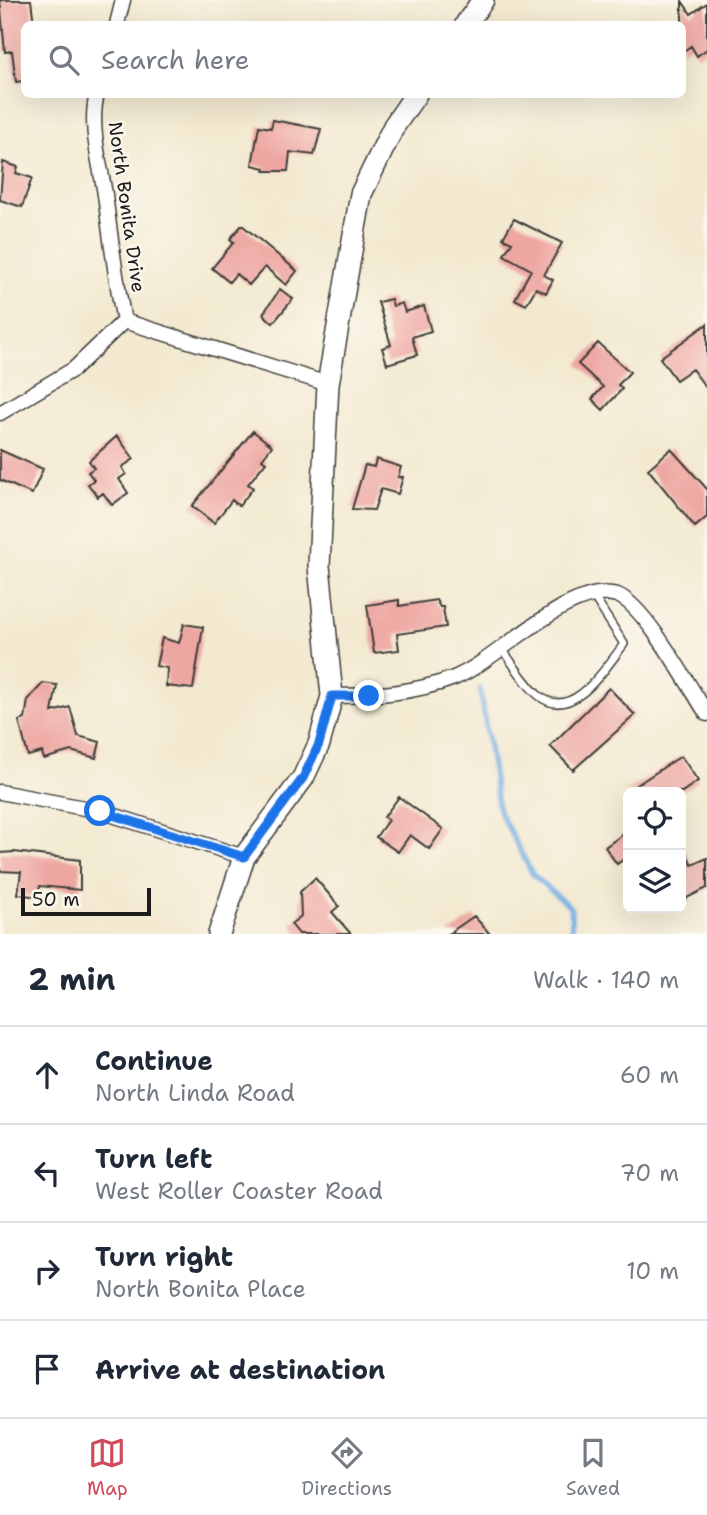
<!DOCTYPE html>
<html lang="en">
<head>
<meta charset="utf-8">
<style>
  body { margin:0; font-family:"Shantell Sans",sans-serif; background:#f6f6f7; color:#1f2937 }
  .controls { position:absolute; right:21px; bottom:21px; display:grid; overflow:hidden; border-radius:10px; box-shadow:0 7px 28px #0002 }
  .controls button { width:63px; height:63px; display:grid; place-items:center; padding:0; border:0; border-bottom:2px solid #e0e1e3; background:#fff; color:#1f2937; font:35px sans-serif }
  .scale { position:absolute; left:21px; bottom:18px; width:130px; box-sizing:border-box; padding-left:7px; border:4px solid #1c1c1c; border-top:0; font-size:19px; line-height:24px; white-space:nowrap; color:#1c1c1c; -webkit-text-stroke:5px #fbf7ec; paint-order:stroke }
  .stop { position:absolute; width:21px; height:21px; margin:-16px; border:5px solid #1a73e8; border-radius:50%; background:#fff }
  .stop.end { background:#1a73e8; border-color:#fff; box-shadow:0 2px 7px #0008 }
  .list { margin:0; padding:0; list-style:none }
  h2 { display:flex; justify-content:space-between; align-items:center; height:91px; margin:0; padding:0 28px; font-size:30px }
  h2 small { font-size:23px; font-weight:400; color:#747a83 }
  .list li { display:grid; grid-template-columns:46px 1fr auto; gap:21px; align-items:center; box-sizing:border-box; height:98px; padding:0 28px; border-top:2px solid #e0e1e3 }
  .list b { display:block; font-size:26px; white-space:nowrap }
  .list p { margin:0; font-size:23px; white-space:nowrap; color:#747a83 }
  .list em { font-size:23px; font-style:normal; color:#747a83 }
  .icon { flex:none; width:38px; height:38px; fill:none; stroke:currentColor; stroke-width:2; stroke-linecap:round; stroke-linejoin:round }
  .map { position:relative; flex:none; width:707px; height:934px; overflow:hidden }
  .search { position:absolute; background:#fff; box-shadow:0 7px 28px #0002; left:21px; right:21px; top:21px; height:77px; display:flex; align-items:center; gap:18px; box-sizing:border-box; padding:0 24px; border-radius:10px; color:#747a83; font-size:26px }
  .sheet { height:483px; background:#fff }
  nav { display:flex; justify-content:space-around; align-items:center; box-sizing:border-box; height:98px; border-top:2px solid #e0e1e3; background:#fff; font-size:19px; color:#747a83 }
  nav a { display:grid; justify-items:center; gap:4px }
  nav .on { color:#d1495b }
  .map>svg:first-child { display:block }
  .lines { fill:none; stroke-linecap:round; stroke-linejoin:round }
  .stream { stroke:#71ade2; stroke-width:5 }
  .building { fill:#eea6a1 }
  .lane-casing { stroke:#3c3b37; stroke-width:10 }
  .street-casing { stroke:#3c3b37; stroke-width:17 }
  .secondary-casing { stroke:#3c3b37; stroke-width:24 }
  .lane { stroke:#fff; stroke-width:7 }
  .street { stroke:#fff; stroke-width:14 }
  .secondary { stroke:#fff; stroke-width:21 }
  .route { stroke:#1a73e8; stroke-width:9 }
  .labels { text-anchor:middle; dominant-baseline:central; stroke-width:5; stroke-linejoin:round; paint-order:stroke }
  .street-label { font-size:19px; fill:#1c1c1c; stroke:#fbf7ec }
</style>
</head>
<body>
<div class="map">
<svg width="707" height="934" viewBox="0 0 707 934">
  <rect width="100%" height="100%" fill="#fbf7ec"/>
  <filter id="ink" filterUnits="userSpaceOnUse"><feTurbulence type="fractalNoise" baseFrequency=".0143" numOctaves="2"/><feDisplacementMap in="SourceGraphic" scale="14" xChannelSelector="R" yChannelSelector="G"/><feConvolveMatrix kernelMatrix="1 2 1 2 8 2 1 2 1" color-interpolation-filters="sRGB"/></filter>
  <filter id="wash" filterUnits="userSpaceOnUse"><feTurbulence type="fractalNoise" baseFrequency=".00686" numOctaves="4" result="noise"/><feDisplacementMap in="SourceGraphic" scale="28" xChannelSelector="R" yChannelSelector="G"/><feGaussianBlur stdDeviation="1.57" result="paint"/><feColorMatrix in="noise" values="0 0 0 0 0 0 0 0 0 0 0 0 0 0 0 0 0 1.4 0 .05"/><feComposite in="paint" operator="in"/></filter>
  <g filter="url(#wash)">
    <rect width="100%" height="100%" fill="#f3e9d0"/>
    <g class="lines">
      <!-- stream -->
      <path class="stream" d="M 480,689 L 499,811 L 533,875 L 571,908 L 572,934"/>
    </g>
    <g id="blocks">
      <!-- building -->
      <path class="building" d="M 0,0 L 31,0 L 34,24 L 24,24 L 24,81 L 16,82 L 12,51 L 5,52 Z
        M 682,1 L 691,14 L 707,3 L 707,49 L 697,56 L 691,46 L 682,52 Z
        M 273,120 L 321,129 L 314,155 L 290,152 L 288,171 L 264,171 L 265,168 L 252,165 L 259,126 L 271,128 Z
        M 3,162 L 18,167 L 16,173 L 32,178 L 22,207 L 0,200 Z
        M 514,219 L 562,243 L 544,275 L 553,280 L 546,293 L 536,288 L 526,305 L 515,299 L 531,270 L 504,255 L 512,242 L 503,238 Z
        M 242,225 L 297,271 L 286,285 L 265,267 L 249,285 L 236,274 L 229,282 L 212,268 L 234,242 L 230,239 Z
        M 280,289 L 293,299 L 273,323 L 263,314 Z
        M 391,299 L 393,306 L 402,303 L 405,312 L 424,306 L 431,331 L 412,337 L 417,355 L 387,364 L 382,348 L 391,345 L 378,302 Z
        M 707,324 L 707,389 L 692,369 L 676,380 L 660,358 Z
        M 598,343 L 630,372 L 618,385 L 622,389 L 603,410 L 592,399 L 603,387 L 578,364 Z
        M 253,431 L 272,446 L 262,459 L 266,462 L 248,484 L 253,488 L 239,506 L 232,500 L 214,523 L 192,506 Z
        M 117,436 L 134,459 L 122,467 L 126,474 L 119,479 L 128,493 L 112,505 L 103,493 L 98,497 L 88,484 L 94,480 L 88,472 L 94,468 L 89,461 Z
        M 671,449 L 707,489 L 707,517 L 695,527 L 648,469 Z
        M 0,450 L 43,469 L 32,494 L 0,480 Z
        M 376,459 L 401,467 L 398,477 L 403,477 L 398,494 L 381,489 L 374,510 L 352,509 L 365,465 L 374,467 Z
        M 399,600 L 399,606 L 436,600 L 440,607 L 443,607 L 446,627 L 397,634 L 399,650 L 374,653 L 367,605 Z
        M 184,624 L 203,627 L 193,689 L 166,686 L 167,668 L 156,666 L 162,638 L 179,643 Z
        M 43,683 L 57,685 L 52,712 L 70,707 L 78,736 L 100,742 L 96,758 L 71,751 L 44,759 L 42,752 L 28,756 L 19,721 L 25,719 L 28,700 Z
        M 609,688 L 635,715 L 573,770 L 550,746 Z
        M 681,756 L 698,781 L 682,792 L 626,792 Z
        M 399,797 L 443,829 L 429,849 L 410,835 L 398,852 L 376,837 L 388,820 L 384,817 Z
        M 628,831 L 628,856 L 617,864 L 605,847 Z
        M 681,842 L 692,865 L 707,858 L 707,888 L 681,901 Z
        M 14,852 L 80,860 L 80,890 L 40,886 L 38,897 L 18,894 L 21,872 L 0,871 L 0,853 Z
        M 315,878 L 339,906 L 332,912 L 351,934 L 299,934 L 291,924 L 301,916 L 300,892 Z
        M 474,916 L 490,934 L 448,934 Z"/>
    </g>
  </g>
  <g filter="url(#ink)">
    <use href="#blocks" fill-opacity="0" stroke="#3c3b37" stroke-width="2"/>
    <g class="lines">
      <defs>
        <path id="lane" d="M 501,648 C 513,663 524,683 538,695 C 572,724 606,667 624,644 L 592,594"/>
        <path id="street" d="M 117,24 L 123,0
          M 97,94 C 88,128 102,168 106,202 C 111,242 116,281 124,321
          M 124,321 L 328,384
          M 0,413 L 74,369 L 124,321
          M 332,696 C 373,696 415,693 454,678 C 497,661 570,581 617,595 C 644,604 690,688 707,714
          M 0,792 L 100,811 L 244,857"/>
        <path id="secondary" d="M 466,24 L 483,0
          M 219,934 L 244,857 L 303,778 L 319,744 L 332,696 L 319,566 L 328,384 L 361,194 L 394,126 L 416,94"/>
      </defs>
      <!-- lane casing -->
      <use href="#lane" class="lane-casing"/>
      <!-- street casing -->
      <use href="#street" class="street-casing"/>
      <!-- secondary casing -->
      <use href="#secondary" class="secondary-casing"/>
      <!-- lane -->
      <use href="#lane" class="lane"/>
      <!-- street -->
      <use href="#street" class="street"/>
      <!-- secondary -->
      <use href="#secondary" class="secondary"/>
    </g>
  </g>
  <g class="lines" filter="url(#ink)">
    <!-- route -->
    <path class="route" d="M 100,811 L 244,857 L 303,778 L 319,744 L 332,696 L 369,696"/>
  </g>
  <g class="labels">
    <!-- street labels -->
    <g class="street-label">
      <text transform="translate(127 207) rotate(82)">North Bonita Drive</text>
    </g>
  </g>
</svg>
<div class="controls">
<button><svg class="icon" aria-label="locate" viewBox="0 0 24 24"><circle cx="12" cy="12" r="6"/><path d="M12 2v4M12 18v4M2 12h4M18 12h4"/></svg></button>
<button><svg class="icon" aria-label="layers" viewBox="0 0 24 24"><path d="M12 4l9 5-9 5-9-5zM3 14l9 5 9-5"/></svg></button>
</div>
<div class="scale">50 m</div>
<div class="stop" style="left:100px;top:811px"></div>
<div class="stop end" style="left:369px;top:696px"></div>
<div class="search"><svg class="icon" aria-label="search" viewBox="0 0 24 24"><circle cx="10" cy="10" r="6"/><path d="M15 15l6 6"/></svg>Search here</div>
</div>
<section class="sheet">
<h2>2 min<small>Walk · 140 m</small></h2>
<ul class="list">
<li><svg class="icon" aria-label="ahead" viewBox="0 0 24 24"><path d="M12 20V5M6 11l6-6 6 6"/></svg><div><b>Continue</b><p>North Linda Road</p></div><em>60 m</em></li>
<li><svg class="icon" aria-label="left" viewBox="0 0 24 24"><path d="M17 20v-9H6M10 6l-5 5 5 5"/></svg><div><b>Turn left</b><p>West Roller Coaster Road</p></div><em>70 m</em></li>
<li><svg class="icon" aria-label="right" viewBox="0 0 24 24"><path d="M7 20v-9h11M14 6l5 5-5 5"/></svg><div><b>Turn right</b><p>North Bonita Place</p></div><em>10 m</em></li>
<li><svg class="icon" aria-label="arrive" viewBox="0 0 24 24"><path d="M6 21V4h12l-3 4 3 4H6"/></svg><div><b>Arrive at destination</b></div></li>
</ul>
</section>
<nav>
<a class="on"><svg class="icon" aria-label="map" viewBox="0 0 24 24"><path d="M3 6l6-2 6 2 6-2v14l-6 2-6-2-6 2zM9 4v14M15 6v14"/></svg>Map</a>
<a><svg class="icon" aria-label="directions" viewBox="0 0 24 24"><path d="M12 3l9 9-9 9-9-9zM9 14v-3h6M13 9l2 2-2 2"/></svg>Directions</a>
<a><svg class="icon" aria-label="saved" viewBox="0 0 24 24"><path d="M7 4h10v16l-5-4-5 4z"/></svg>Saved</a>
</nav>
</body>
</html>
